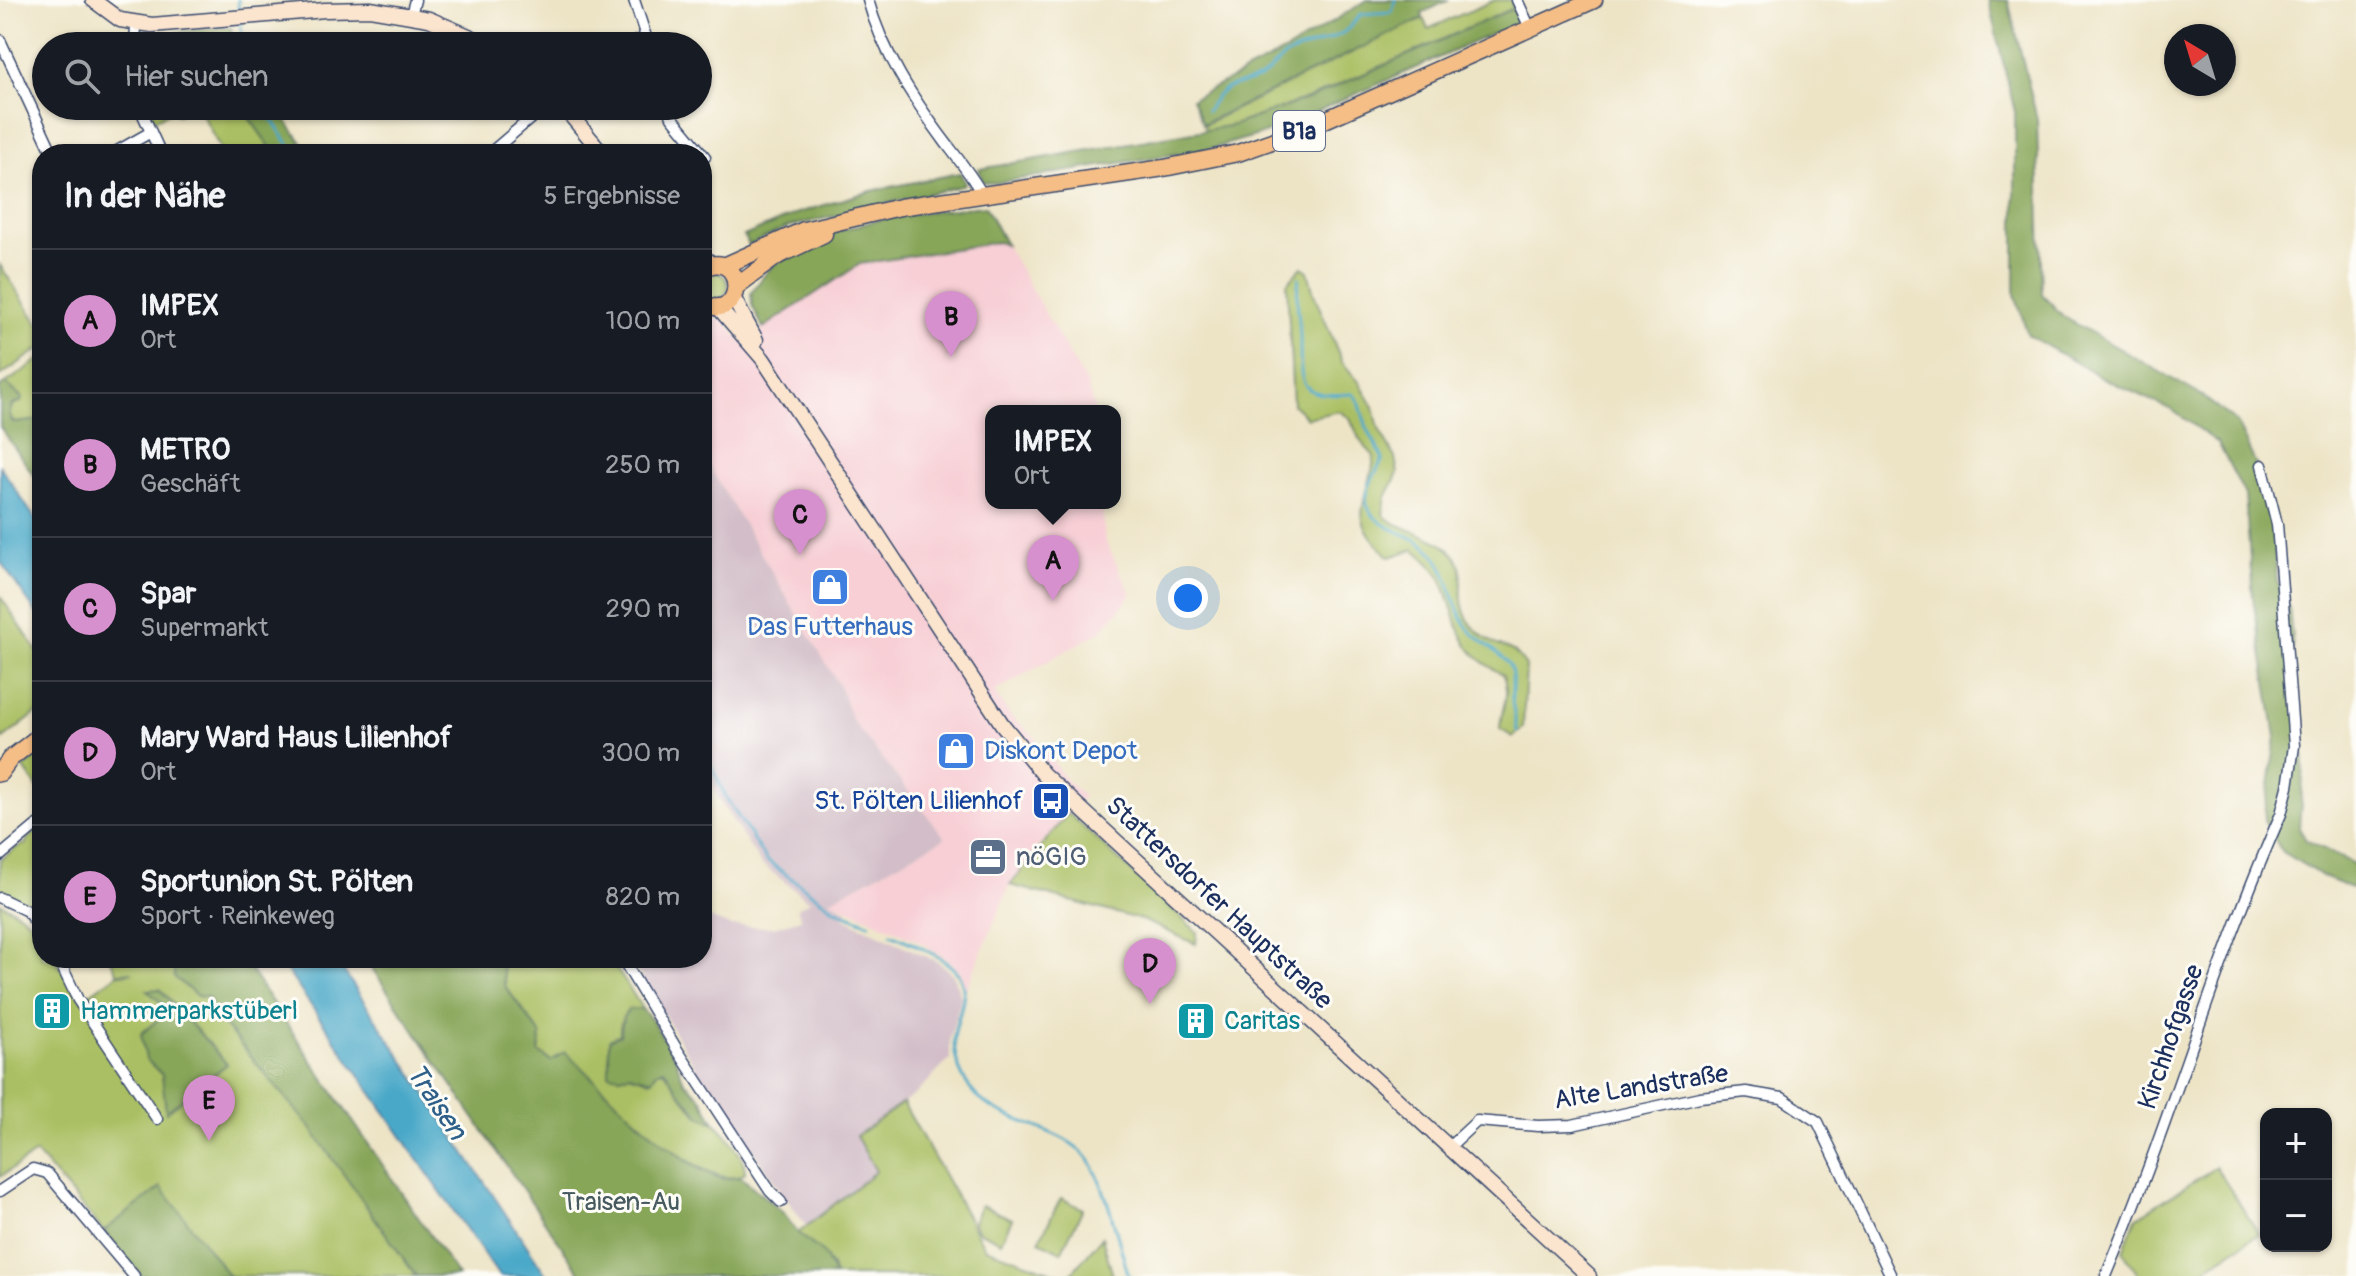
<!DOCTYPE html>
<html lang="de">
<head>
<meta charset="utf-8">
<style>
  body { margin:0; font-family:Pangolin,sans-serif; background:#20242c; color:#f1f3f6 }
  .controls { position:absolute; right:24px; bottom:24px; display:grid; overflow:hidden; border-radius:16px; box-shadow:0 2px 6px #0004 }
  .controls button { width:72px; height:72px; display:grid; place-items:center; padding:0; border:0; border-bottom:2px solid #363941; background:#171b24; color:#f1f3f6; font:40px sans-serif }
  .compass { position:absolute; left:2164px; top:24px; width:72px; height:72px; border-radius:50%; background:#171b24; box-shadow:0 2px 6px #0004; rotate:322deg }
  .you { position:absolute; left:1188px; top:598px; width:28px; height:28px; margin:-20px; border:6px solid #fff; border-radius:50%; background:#1a73e8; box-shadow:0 0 0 12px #1a73e833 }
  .badge { display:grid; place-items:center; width:52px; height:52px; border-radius:50%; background:#d690ce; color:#111; font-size:26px; font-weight:700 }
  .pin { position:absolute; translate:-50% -66px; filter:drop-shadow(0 2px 4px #0008) }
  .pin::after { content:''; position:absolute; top:42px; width:28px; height:24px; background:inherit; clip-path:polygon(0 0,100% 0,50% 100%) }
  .popup { position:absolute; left:985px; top:405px; width:136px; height:104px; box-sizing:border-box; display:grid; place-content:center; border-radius:16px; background:#171b24; filter:drop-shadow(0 2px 6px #0005); font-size:26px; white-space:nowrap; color:#9ea1a6 }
  .popup b { font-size:30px; color:#f1f3f6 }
  .popup::after { content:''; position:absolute; left:50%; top:100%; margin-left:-16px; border:16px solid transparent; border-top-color:#171b24 }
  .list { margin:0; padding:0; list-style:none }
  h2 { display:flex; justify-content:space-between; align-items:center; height:104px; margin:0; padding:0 32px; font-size:34px }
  h2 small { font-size:26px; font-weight:400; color:#9ea1a6 }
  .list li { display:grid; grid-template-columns:52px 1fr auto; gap:24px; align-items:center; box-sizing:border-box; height:144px; padding:0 32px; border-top:2px solid #363941 }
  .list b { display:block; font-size:30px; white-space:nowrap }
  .list p { margin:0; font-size:26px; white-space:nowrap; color:#9ea1a6 }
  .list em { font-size:26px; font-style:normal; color:#9ea1a6 }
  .icon { flex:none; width:44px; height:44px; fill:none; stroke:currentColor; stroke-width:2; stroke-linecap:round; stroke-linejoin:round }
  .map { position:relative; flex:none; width:2356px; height:1276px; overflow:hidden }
  .search { position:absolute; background:#171b24; box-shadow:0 2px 6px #0004; left:32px; top:32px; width:680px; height:88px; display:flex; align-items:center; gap:20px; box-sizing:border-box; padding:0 28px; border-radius:44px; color:#9ea1a6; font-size:30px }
  .panel { position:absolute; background:#171b24; box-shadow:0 2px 6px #0004; left:32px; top:144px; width:680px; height:824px; border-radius:32px }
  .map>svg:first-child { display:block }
  .built { fill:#f7cfd5 }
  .industrial { fill:#d2bdc8 }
  .green { fill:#aabf63; stroke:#627760; stroke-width:2; fill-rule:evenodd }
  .forest { fill:#87a659; stroke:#516a5c; stroke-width:2 }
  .water { fill:#49a8c8; stroke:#326c93; stroke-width:2 }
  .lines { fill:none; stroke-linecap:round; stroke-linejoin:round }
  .stream { stroke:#49a8c8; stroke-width:3 }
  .street-casing { stroke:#3a4a6e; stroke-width:13 }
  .secondary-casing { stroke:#3a4a6e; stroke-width:17 }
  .primary-casing { stroke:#3a4a6e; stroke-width:19 }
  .street { stroke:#fff; stroke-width:10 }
  .secondary { stroke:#fbe5cf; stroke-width:14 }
  .primary { stroke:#f5be86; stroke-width:16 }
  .labels { text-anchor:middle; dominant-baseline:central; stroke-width:6; stroke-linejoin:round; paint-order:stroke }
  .shield { fill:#fdfcf7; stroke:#5f6c8c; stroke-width:2 }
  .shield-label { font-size:24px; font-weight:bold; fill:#1b2f5e }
  .shop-label { font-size:26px; fill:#366cbe; stroke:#fdfcf7 }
  .transit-label { font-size:26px; fill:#164399; stroke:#fdfcf7; text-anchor:end }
  .service-label { font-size:26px; fill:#4e5e75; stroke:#fdfcf7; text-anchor:start }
  .street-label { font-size:26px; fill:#1b2f5e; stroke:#fdfcf7 }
  .culture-label { font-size:26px; fill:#0d838f; stroke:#fdfcf7; text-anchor:start }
  .park-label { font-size:26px; fill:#465a60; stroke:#fdfcf7 }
  .water-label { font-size:28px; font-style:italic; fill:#2d5f88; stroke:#fdfcf7 }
</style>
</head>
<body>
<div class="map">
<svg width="2356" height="1276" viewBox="0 0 2356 1276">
  <rect width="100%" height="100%" fill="#fdfcf7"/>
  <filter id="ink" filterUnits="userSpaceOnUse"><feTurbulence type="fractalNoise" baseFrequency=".0125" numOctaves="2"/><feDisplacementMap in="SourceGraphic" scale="16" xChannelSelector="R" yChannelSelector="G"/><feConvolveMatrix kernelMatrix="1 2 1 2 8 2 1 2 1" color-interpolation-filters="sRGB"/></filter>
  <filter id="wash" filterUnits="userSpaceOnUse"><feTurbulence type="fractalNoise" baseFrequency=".006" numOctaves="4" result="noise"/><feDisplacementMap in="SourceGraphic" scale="32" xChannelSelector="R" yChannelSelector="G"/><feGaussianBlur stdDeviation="1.8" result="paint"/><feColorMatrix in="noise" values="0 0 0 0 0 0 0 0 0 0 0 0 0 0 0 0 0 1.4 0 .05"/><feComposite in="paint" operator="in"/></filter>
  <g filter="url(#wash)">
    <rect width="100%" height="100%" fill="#ede4c6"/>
    <!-- built -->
    <path class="built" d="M 998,242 L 1006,245 L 1087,385 L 1095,411 L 991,411 L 991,503 L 1102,503 L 1105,540 L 1132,595 L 1101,631 L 994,692 L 1011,716 L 1035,737 L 1066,780 L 1084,796 L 1037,848 L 1010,885 L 966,989 L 960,972 L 951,962 L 922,943 L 830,900 L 945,838 L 852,720 L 840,687 L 702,454 L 702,315 L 706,313 L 724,320 L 742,342 L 860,264 Z"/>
    <!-- industrial -->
    <path class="industrial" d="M 702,454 L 840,687 L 852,720 L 945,838 L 830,900 L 847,910 L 844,918 L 940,963 L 953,975 L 961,997 L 950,1038 L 950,1059 L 916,1094 L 857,1136 L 877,1171 L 806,1226 L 706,1085 L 630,958 L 702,958 L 702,915 L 730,926 L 774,927 L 801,919 L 797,908 L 810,901 L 761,864 L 721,803 L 702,763 Z"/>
    <!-- green -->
    <path class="green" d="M 1495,0 L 1510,0 L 1514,8 L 1309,98 L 1234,125 L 1206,131 L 1203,125 L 1423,18 L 1428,29 Z
      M 231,28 L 232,46 L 147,46 L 160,34 Z
      M 147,106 L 245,106 L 248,116 L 275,154 L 223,154 L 198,106 L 177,115 L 174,110 L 154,120 Z
      M 0,265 L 42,329 L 42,347 L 0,376 Z
      M 1302,267 L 1308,271 L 1314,294 L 1342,362 L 1360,383 L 1374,407 L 1379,429 L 1395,458 L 1398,473 L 1386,497 L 1383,514 C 1393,529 1433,533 1452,552 C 1469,569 1457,591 1464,610 C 1469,627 1483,637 1497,645 C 1503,647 1509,648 1514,652 C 1519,656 1522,661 1526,666 L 1523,728 L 1513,737 L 1500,729 C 1501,705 1511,699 1503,675 C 1490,667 1478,660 1469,647 C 1455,628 1452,603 1443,583 C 1438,570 1425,558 1414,549 L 1390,557 C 1342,512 1370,508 1374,456 L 1361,442 L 1350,418 L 1339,411 L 1307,418 L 1293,405 L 1287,283 Z
      M702 286a13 13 0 1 1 26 0a13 13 0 1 1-26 0Z
      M 42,358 L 42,420 L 14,423 C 5,413 13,404 20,395 L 14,393 L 6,383 Z
      M 0,596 L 42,658 L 42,709 L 3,739 L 0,734 Z
      M 42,745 L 42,794 L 24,768 L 33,761 L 29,755 Z
      M 1068,813 L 1197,932 L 1196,944 L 1142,920 L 1010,885 Z
      M 42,827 L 42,926 L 22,904 L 0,894 L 0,860 L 16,848 L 26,844 L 27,839 Z
      M 0,903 C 14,910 36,921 42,938 C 43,943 42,952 42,958 L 54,958 L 82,1000 L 116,975 L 133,972 L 117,973 L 110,958 L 182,958 L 174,965 L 197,996 L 207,997 L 212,1002 L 214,1013 L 310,1126 L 416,1276 L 142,1276 L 36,1153 L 0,1177 ZM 170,1010 L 167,1111 L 162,1075 L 146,1059 Z
      M 501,958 L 610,958 C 620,976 632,990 642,1009 C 626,1008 619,1019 620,1035 L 615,1036 L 619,1076 L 629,1074 L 649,1080 L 659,1070 L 668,1072 C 676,1087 685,1103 699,1115 C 703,1119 711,1120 716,1124 C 727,1134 746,1158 745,1173 C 708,1202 593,1078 565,1053 L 551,1061 L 539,1052 L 541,1035 L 505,986 Z
      M 903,1103 L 985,1248 L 1064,1276 L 835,1276 L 832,1266 L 798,1233 L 876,1171 L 856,1136 Z
      M 2216,1167 L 2259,1234 L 2193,1276 L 2139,1276 L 2123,1251 L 2136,1218 Z
      M 1061,1198 L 1083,1209 L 1061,1252 L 1039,1241 Z
      M 981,1205 L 1012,1219 L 1001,1242 L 978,1231 L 973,1222 Z
      M 1102,1237 L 1113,1276 L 1069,1276 Z"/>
    <!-- forest -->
    <path class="forest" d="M 1367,0 L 1449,0 L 1422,13 L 1423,18 L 1203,124 L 1192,99 L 1286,51 Z
      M 1988,0 L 2008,0 L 2037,119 L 2042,294 L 2064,317 L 2202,396 L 2237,423 L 2257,467 L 2272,523 L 2277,581 L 2289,607 L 2304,765 L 2299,828 L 2306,840 L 2356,865 L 2356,890 L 2326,878 L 2282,852 L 2264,820 L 2276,737 L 2253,598 L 2245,495 L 2218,443 L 2172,410 L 2103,378 L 2028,335 L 2015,294 L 2015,112 Z
      M 1514,8 L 1518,18 L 1513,25 L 1272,131 L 1213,148 L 995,183 L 983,182 L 979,169 L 1234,125 L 1310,98 Z
      M 245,106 L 276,106 L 310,154 L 275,154 L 248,116 Z
      M 960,173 L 965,183 L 961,186 L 788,227 L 749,245 L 744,236 L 798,213 L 871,191 Z
      M 985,206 L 1006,245 L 998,242 L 860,264 L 763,328 L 752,305 L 751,293 C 759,283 766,271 775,264 C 836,220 913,212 985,206 Z
      M 6,383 L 22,398 L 21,402 L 12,405 C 9,412 8,417 14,423 L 42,420 L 42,487 L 0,427 L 0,387 Z
      M 182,958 L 242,958 L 458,1276 L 416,1276 L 310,1127 L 214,1013 L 208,997 L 197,996 L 174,977 L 174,965 Z
      M 365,958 L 501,958 L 505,986 L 541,1035 L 539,1052 L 551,1061 L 565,1052 C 600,1084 678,1168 722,1178 C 727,1179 735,1177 741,1177 L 783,1213 L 798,1233 L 823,1253 L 835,1276 L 582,1276 Z
      M 160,989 L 227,1064 L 166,1112 L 162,1075 L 146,1059 L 141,1034 L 169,1010 L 147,990 Z
      M 629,1009 L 642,1009 L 652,1020 L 675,1058 L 684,1081 L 699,1095 L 715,1122 L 700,1116 L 678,1091 L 664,1069 L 656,1072 L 652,1080 L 629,1074 L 619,1076 L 609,1074 L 609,1040 L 620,1035 L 623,1017 Z
      M 161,1187 L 229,1276 L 142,1276 L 104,1231 Z"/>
    <!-- water -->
    <path class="water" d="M 0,466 L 42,529 L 42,621 L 0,561 Z
      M 278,958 L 335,958 L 547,1276 L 499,1276 Z"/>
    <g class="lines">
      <!-- stream -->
      <path class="stream" d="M 238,0 L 239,15
        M 240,22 L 244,46
        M 263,106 L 295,154
        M 1207,111 C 1224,81 1231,89 1257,79 C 1270,74 1275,62 1286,56 C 1304,45 1326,44 1344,32 C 1350,28 1356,20 1361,14 L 1392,12 L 1395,0
        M 1299,278 C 1295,300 1299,314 1300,335 C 1301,385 1295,398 1353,394 L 1359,402 L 1367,428 L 1383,459 C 1377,470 1363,492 1367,505 C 1377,532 1412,531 1430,550 C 1452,572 1450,603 1467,627 C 1477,642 1507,654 1511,670 C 1514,679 1511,691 1512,700 C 1513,711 1516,721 1517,731
        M 702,747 L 727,799 L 766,860 L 834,909 L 870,924
        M 891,934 C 909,942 947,957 958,974 C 972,995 955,1018 954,1039 C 954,1055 959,1072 968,1085 C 990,1123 1057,1123 1086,1156 C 1105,1178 1119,1246 1129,1276"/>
    </g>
  </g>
  <g filter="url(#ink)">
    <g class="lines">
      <defs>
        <path id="street" d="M 634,0 L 649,46
          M 868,0 C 882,52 914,100 946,143 C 959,160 972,176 982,194
          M 1517,0 L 1530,28
          M 411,15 L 415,0
          M 0,40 L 53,154
          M 135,46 L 136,25
          M 625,46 L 646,37
          M 139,106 L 161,154
          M 668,106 L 672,117 L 705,157
          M 112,154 L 151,132
          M 489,154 L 545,106
          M 0,856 L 42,821
          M 0,898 L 27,911 L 42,931
          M 58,958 L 78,1000 L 157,1119
          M 622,958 L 678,1051 L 770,1191 L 781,1202
          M 1448,1148 L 1477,1121 L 1538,1126 L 1572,1125 L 1700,1097 L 1746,1092 L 1782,1098 L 1818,1122 L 1891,1276
          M 0,1191 L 33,1169 L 47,1173 L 134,1276
          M 2106,1276 C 2170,1124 2214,965 2281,814 L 2288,787 L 2294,746 L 2277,524 L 2262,465"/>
        <path id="secondary" d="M 93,0 L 120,20 L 152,25 L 325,10 L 370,9 L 429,19 L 492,46
          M 563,106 L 603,154
          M 702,256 L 712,264
          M 733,297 L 756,340
          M 718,307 L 763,359 L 1002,724 L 1043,774 L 1589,1276"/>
        <path id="primary" d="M 724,266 L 804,230 L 900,207 L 1164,168 L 1238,153 L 1300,131 L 1594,0
          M 702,269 C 746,245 747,326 702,303
          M 737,286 L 776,257 L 824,234
          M 0,773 L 10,759 L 42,734"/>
      </defs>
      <!-- street casing -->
      <use href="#street" class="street-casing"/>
      <!-- secondary casing -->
      <use href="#secondary" class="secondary-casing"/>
      <!-- primary casing -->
      <use href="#primary" class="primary-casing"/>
      <!-- street -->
      <use href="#street" class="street"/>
      <!-- secondary -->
      <use href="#secondary" class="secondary"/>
      <!-- primary -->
      <use href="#primary" class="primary"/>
    </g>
  </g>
  <!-- icons -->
  <defs>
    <symbol id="shop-square" viewBox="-11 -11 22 22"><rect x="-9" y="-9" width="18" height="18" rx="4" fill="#3f7fe0" stroke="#fdfcf7"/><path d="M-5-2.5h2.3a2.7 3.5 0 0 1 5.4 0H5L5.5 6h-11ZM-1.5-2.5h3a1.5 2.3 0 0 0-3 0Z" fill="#fff"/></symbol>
    <symbol id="bus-square" viewBox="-11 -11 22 22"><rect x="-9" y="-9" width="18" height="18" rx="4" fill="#1a4fb4" stroke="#fdfcf7"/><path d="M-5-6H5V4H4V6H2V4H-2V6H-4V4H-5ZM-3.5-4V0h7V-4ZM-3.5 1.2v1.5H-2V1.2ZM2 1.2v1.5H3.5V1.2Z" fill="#fff"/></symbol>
    <symbol id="office-square" viewBox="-11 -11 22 22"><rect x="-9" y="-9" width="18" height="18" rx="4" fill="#5c6f8a" stroke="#fdfcf7"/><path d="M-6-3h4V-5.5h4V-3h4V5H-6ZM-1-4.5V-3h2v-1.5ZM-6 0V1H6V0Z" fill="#fff"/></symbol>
    <symbol id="building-square" viewBox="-11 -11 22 22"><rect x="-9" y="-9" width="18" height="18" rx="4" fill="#0f9aa8" stroke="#fdfcf7"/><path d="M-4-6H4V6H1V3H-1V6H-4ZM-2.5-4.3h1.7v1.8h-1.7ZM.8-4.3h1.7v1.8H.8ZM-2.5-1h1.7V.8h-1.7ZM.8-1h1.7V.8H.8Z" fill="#fff"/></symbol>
  </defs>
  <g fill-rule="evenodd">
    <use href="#shop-square" x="808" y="565" width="44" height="44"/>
    <use href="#shop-square" x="934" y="729" width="44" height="44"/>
    <use href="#bus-square" x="1029" y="779" width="44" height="44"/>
    <use href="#office-square" x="966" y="835" width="44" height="44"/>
    <use href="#building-square" x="30" y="989" width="44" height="44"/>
    <use href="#building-square" x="1174" y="999" width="44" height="44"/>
  </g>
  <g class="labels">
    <!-- shield labels -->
    <rect class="shield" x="1273" y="111" width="52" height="40" rx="6"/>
    <g class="shield-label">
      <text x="1299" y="131">B1a</text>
    </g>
    <!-- shop labels -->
    <g class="shop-label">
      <text x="830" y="627">Das Futterhaus</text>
      <text x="984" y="751" text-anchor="start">Diskont Depot</text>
    </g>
    <!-- transit labels -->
    <g class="transit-label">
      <text x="1023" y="801">St. Pölten Lilienhof</text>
    </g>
    <!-- service labels -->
    <g class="service-label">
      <text x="1016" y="857">nöGIG</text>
    </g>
    <!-- street labels -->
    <g class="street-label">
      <text transform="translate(1219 903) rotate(43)">Stattersdorfer Hauptstraße</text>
      <text transform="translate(2171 1037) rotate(-71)">Kirchhofgasse</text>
      <text transform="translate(1641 1087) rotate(-9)">Alte Landstraße</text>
    </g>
    <!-- culture labels -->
    <g class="culture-label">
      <text x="80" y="1011">Hammerparkstüberl</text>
      <text x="1224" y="1021">Caritas</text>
    </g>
    <!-- park labels -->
    <g class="park-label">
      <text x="621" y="1202">Traisen-Au</text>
    </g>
    <!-- water labels -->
    <g class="water-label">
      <text transform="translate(436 1102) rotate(56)">Traisen</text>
    </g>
  </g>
</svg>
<div class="controls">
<button>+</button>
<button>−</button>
</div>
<svg class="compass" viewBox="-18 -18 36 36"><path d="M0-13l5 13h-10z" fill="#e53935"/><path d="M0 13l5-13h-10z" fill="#9ea1a6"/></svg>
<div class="you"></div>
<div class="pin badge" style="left:1053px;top:601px">A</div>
<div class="popup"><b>IMPEX</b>Ort</div>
<div class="pin badge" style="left:951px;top:357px">B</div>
<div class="pin badge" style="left:800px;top:555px">C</div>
<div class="pin badge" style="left:1150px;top:1004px">D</div>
<div class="pin badge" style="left:209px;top:1141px">E</div>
<div class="search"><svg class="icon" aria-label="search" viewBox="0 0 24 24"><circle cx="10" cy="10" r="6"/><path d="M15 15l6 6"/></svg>Hier suchen</div>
<section class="panel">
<h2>In der Nähe<small>5 Ergebnisse</small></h2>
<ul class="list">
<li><span class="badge">A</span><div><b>IMPEX</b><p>Ort</p></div><em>100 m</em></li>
<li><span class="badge">B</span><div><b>METRO</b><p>Geschäft</p></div><em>250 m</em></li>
<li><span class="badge">C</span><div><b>Spar</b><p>Supermarkt</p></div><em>290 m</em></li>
<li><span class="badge">D</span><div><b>Mary Ward Haus Lilienhof</b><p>Ort</p></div><em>300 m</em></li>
<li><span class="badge">E</span><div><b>Sportunion St. Pölten</b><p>Sport · Reinkeweg</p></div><em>820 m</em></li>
</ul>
</section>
</div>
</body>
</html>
